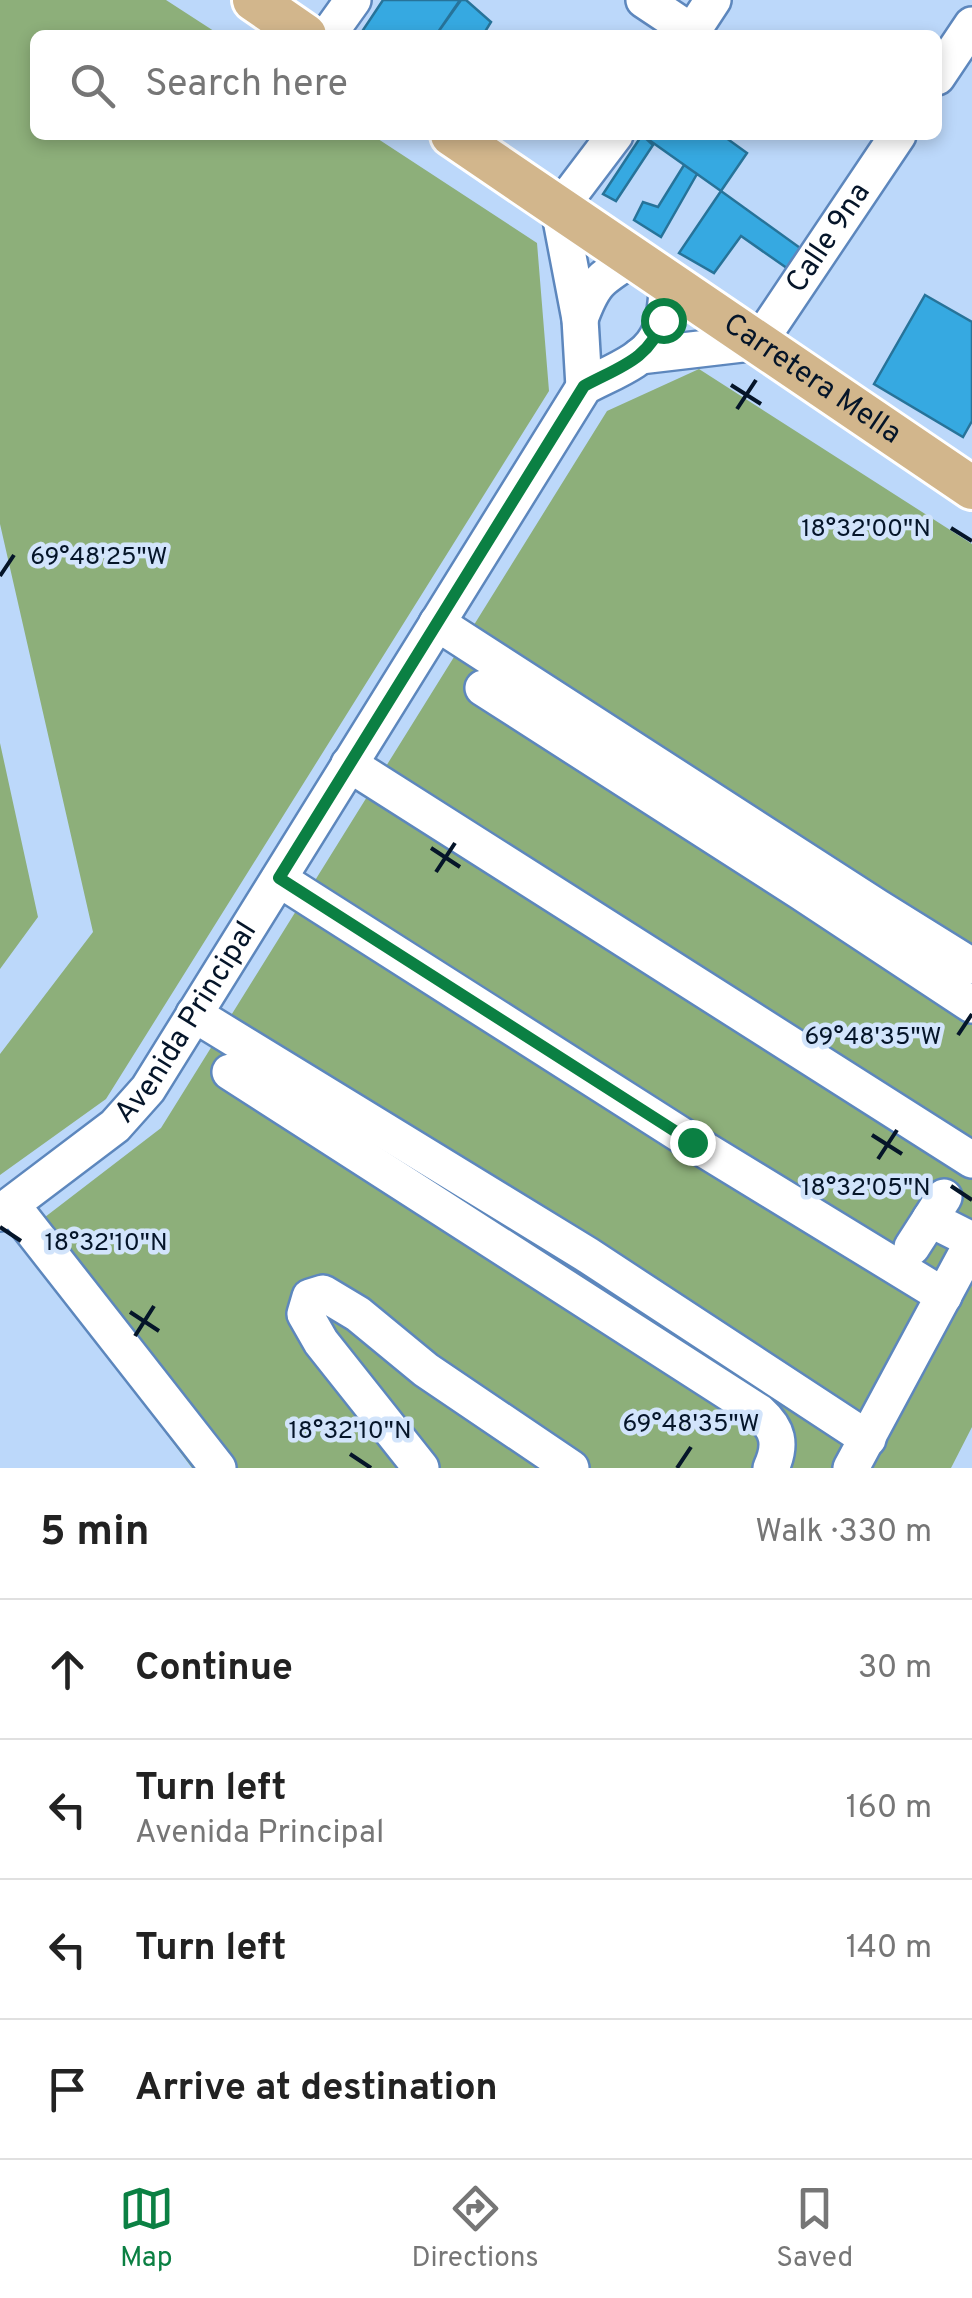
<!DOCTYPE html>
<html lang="en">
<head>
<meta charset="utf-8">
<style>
  body { margin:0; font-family:Overpass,sans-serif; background:#f2f2f2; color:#222 }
  .stop { position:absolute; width:30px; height:30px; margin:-22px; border:8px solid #0b8043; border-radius:50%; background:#fff }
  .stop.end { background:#0b8043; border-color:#fff; box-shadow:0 2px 10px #0008 }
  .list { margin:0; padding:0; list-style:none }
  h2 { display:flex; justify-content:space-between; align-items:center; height:130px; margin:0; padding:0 40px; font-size:42px }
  h2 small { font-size:32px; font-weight:400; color:#767676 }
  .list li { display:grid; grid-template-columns:65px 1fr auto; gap:30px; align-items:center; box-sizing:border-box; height:140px; padding:0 40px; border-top:2px solid #e0e0e0 }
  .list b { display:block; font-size:38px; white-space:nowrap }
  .list p { margin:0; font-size:32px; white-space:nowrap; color:#767676 }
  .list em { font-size:32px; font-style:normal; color:#767676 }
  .icon { flex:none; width:55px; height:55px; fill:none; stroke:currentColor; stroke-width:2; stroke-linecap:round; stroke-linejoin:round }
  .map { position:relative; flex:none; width:972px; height:1468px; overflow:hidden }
  .search { position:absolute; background:#fff; box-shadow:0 5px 15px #0003; left:30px; right:30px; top:30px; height:110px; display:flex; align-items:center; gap:25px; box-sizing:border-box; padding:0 35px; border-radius:15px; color:#767676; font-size:38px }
  .sheet { height:690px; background:#fff }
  nav { display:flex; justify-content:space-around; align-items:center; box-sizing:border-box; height:140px; border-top:2px solid #e0e0e0; background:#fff; font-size:28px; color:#767676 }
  nav a { display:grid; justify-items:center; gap:5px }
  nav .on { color:#0b8043 }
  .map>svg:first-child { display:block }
  .grass { fill:#8daf7a }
  .building { fill:#36a9e1; stroke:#277399; stroke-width:2.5 }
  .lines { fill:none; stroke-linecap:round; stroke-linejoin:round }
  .minor-casing { stroke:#5d87bd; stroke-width:40 }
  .major-casing { stroke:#fff; stroke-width:48 }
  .minor { stroke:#fff; stroke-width:35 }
  .major { stroke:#d2b68c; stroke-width:42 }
  .route { stroke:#0b8043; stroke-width:12 }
  .ticks { fill:none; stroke:#051529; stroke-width:4 }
  .labels { text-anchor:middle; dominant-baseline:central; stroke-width:9; stroke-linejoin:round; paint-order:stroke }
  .street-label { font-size:30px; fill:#051529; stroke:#d2e4fb }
  .ticks-label { font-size:25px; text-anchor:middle; fill:#051529; stroke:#d2e4fb; stroke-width:9; stroke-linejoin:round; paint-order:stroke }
</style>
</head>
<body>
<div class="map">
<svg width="972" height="1468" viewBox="0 0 972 1468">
  <rect width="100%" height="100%" fill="#bcd8fa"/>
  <!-- grass -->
  <path class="grass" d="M 0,0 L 166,0 L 220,35 L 35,35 L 35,135 L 372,135 L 537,243 L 549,391 L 106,1099 L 0,1175 L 0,1054 L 93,932 L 0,524 Z
    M 699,369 L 972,544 L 972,1427 L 951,1468 L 192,1468 L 19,1237 L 161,1128 L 607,411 Z
    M 0,743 L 38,917 L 0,969 Z"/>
  <!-- building -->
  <path class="building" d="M 383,0 L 460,0 L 436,35 L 371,35 L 363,30 Z
    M 461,0 L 466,0 L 491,22 L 483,35 L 436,35 Z
    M 642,135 L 653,145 L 616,201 L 603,194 Z
    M 642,135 L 722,135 L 747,153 L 721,191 Z
    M 684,165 L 697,174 L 661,237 L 634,220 L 643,202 L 658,207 Z
    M 721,191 L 803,250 L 791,271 L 741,236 L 714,273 L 679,253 Z
    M 925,295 L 972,322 L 972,421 L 963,437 L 874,384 Z"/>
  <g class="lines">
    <defs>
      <g id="minor">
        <path d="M 644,0 L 692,32"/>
        <path d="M 328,35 L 353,0"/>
        <path d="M 690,35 L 713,0"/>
        <path d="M 937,77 L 972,25"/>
        <path d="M 580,319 C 594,281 600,279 633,258"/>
        <path id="s1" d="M 640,356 L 759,342 L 898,135"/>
        <path d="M 584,387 L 580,319 L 559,209 L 615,135"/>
        <path d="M 437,623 L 877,907 L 972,966"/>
        <path d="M 483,688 L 801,892 L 972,1005"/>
        <path d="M 349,764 L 972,1160"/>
        <path d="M 279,879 L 692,1142 L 944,1296"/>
        <path d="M 194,1014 L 586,1254 L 868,1439"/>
        <path d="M 230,1072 L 759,1412 C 778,1429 782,1444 771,1468"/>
        <path d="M 944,1197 L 930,1219 L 972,1240"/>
        <path d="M 12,1205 L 218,1468"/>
        <path id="s2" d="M 0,1213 L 115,1126 L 148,1089 L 584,387 C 607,374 644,362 657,337 C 666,321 666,300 668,282"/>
        <path d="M 912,1247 L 930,1219"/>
        <path d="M 421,1468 L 321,1342 L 305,1314 L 310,1297 L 323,1293 L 358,1314 L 426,1370 L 571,1468"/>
        <path d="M 851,1468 L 972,1243"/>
      </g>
      <g id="major">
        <path d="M 254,0 L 305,35"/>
        <path id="s3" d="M 452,135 L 972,488"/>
      </g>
    </defs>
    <!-- minor casing -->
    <use href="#minor" class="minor-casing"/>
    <!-- major casing -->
    <use href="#major" class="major-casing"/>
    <!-- minor -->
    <use href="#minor" class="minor"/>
    <!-- major -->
    <use href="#major" class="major"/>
  </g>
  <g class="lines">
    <!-- route -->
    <path class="route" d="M 663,320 C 649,360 619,367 584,386 L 279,878 L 692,1142"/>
  </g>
  <!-- ticks -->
  <path class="ticks" d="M 731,385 L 761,404M 737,409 L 756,380M 951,528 L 972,541M 0,576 L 14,555M 431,848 L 460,867M 436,872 L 455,843M 958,1035 L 972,1014M 872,1135 L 902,1154M 878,1159 L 897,1130M 951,1186 L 972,1200M 0,1227 L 21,1241M 130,1312 L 159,1331M 135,1336 L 154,1306M 350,1454 L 371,1468M 677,1468 L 691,1447"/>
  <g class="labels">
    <!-- street labels -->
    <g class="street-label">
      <text stroke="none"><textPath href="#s1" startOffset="245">Calle 9na</textPath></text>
      <text stroke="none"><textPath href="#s3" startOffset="435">Carretera Mella</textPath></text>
      <text stroke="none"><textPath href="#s2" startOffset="270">Avenida Principal</textPath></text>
    </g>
  </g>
  <g class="ticks-label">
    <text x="866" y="536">18°32'00"N</text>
    <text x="99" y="564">69°48'25"W</text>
    <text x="873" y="1044">69°48'35"W</text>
    <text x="866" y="1195">18°32'05"N</text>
    <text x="106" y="1250">18°32'10"N</text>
    <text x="691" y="1431">69°48'35"W</text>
    <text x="350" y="1438">18°32'10"N</text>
  </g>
</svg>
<div class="stop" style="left:663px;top:320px"></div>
<div class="stop end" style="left:692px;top:1142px"></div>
<div class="search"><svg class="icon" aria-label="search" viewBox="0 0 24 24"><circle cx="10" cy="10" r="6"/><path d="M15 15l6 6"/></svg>Search here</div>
</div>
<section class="sheet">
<h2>5 min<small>Walk · 330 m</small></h2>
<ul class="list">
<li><svg class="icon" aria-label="ahead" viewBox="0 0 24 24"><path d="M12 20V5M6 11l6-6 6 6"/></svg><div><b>Continue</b></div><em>30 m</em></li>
<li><svg class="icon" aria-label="left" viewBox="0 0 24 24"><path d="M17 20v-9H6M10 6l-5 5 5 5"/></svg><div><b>Turn left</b><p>Avenida Principal</p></div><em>160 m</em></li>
<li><svg class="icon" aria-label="left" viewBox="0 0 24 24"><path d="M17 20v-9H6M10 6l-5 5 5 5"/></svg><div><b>Turn left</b></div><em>140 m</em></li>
<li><svg class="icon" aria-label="arrive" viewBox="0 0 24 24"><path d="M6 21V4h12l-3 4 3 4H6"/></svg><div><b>Arrive at destination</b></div></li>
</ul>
</section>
<nav>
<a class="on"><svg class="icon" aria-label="map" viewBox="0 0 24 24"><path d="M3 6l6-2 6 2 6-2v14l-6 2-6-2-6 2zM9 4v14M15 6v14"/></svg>Map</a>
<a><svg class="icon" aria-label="directions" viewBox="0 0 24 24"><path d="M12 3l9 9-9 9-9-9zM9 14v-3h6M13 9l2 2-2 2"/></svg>Directions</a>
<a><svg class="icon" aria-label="saved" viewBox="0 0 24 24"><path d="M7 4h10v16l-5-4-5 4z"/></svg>Saved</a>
</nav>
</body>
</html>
